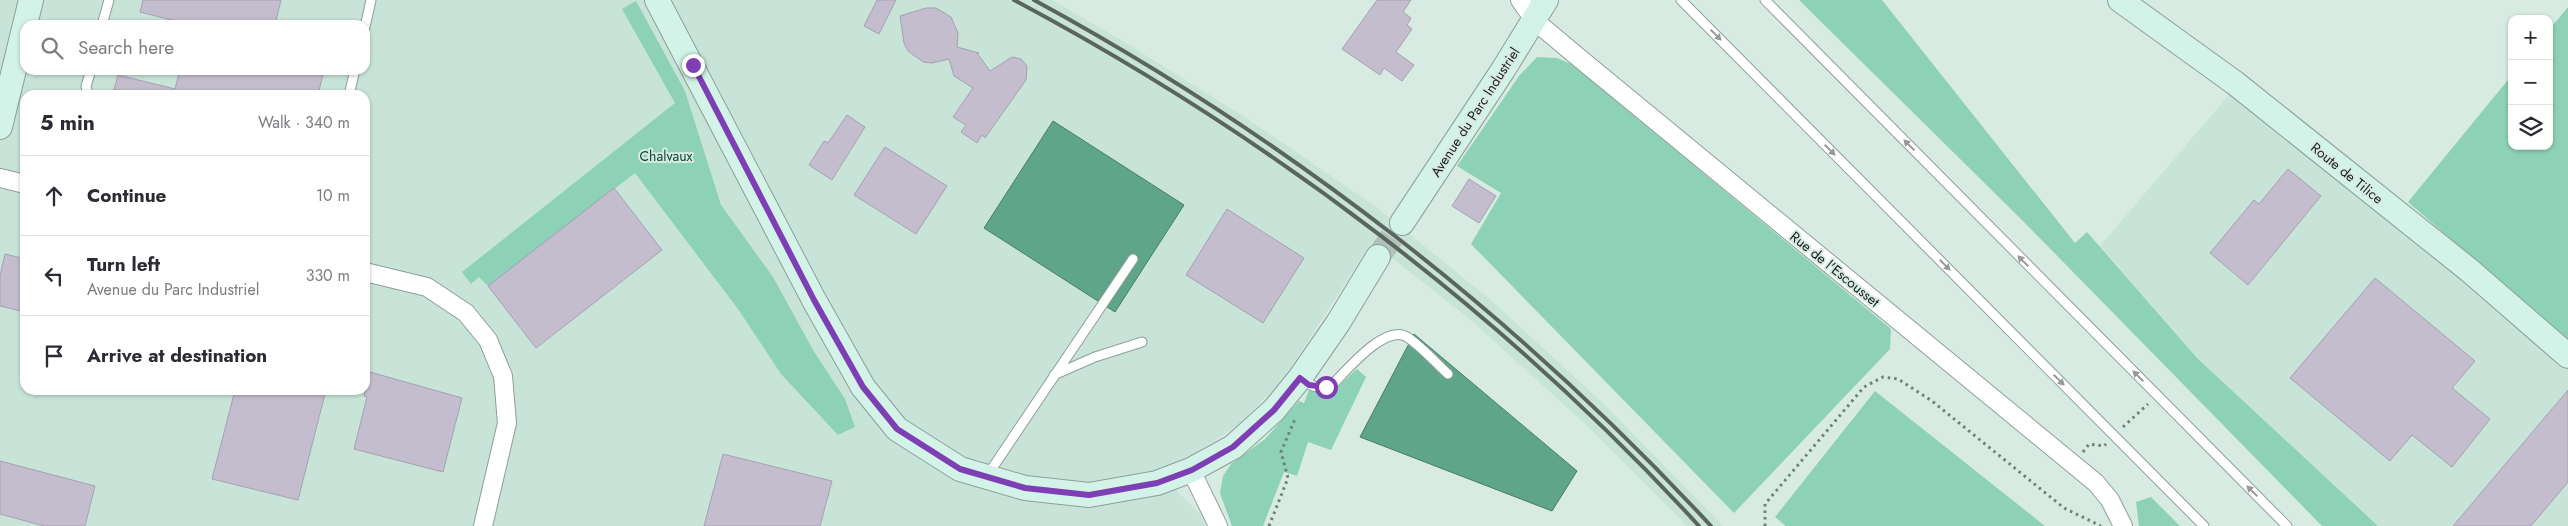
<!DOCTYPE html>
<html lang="en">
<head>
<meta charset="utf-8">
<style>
  body { margin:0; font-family:Jost,sans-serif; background:#f2f2f3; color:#2b2b33 }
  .controls { position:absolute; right:15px; top:15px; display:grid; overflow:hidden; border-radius:10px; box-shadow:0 1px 4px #0004 }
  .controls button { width:45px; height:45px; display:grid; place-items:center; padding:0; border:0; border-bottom:1px solid #e1e1e2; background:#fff; color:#2b2b33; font:25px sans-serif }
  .stop { position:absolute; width:15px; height:15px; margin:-11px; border:4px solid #7f3fb4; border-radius:50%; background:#fff }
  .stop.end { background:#7f3fb4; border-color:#fff; box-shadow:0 1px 5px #0008 }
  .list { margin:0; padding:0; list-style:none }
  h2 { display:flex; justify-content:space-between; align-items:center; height:65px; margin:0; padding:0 20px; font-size:21px }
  h2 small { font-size:16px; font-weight:400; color:#7c7c81 }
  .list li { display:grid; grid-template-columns:32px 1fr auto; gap:15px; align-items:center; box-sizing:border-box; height:80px; padding:0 20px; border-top:1px solid #e1e1e2 }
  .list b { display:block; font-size:19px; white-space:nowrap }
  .list p { margin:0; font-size:16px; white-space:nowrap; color:#7c7c81 }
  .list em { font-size:16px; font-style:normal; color:#7c7c81 }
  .icon { flex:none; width:28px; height:28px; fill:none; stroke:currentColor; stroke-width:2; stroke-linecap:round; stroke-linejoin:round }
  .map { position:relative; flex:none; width:2568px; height:526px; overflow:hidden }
  .search { position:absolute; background:#fff; box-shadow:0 1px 4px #0004; left:20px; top:20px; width:350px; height:55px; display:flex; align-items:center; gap:12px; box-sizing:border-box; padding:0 18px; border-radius:15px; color:#7c7c81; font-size:19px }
  .panel { position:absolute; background:#fff; box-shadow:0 1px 4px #0004; left:20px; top:90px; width:350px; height:305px; border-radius:15px }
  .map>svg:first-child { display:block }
  .built { fill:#c8e4d8; fill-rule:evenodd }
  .green { fill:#8dd1b6 }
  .water { fill:#5ea58a; stroke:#487c68 }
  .building { fill:#c4bdcd; stroke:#a7a0b0 }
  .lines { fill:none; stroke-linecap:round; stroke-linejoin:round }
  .secondary-tunnel { stroke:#b1c2bb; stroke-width:24; stroke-dasharray:24 12; stroke-linecap:butt }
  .lane-casing { stroke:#8d9f97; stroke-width:11 }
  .street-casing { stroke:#8d9f97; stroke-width:20 }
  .secondary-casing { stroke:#8d9f97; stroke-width:26 }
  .path { stroke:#727f79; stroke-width:3; stroke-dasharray:2.5 4; stroke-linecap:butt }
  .lane { stroke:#fff; stroke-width:9 }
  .street { stroke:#fff; stroke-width:18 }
  .secondary { stroke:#d3f3e8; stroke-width:24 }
  .rail { stroke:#5a6560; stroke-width:4 }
  .oneway { fill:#969998 }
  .route { stroke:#7f3fb4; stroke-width:6 }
  .labels { text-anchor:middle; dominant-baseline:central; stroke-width:4; stroke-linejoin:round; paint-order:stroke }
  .street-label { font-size:14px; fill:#161d1a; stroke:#d8ebe3 }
  .park-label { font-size:14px; fill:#074634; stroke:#d8ebe3 }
</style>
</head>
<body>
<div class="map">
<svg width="2568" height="526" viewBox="0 0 2568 526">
  <rect width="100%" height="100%" fill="#d8ebe3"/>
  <!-- built -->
  <path class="built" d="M 0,0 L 1052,0 L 1123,41 L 1248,119 L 1375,206 L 1492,301 L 1603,403 L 1723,526 L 1687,526 L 1584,423 L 1473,322 L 1372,242 L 1282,381 L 1235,428 L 1198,451 L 1167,468 L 1178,492 L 1200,514 L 1205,526 L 0,526 ZM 25,25 L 365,25 L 365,70 L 25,70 ZM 25,95 L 365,95 L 365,390 L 25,390 Z
    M 2233,90 L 2568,357 L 2568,526 L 2378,526 L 2197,358 L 2100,246 Z"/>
  <!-- green -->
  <path class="green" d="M 1799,0 L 1882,0 L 2075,243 L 2087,232 L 2197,358 L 2378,526 L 2322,526 L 2025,223 Z
    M 636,1 L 685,91 L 721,205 L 773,277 L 813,350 L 845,399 L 855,427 L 838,435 L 781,374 L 738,309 L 635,173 L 488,286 L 479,277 L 471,284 L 462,272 L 675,103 L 622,9 Z
    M 2568,7 L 2568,341 L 2408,202 L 2512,75 L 2512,146 L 2549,146 L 2549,30 Z
    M 1537,57 L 1557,58 L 1573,65 L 1891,329 L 1890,349 L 1734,513 L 1471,244 L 1501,193 L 1457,166 L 1519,76 Z
    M 1357,369 L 1366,377 L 1331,450 L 1308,442 L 1297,476 L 1284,472 L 1263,526 L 1232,526 L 1220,493 L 1223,476 L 1231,464 L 1265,439 L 1299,401 L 1304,403 L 1309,390 L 1326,394 L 1335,389 Z
    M 1875,391 L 2045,526 L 1786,526 L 1775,517 Z
    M 2151,497 L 2180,526 L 2139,526 L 2136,502 Z"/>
  <!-- water -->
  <path class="water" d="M 1053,121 L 1184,205 L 1115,312 L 984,228 Z
    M 1414,334 L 1577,471 L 1552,511 L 1360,437 Z"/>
  <!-- building -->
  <path class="building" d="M 143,0 L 281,0 L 275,25 L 191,25 L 140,12 Z
    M 877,0 L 896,0 L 879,34 L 864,26 Z
    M 1377,0 L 1411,0 L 1403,12 L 1411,18 L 1407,25 L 1412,29 L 1396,52 L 1414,65 L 1402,81 L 1384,68 L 1380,75 L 1342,49 Z
    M 926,8 L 936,8 L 951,17 L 958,33 L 957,47 L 979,53 L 977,53 L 990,71 L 1012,57 L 1021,59 L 1027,66 L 1026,80 L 985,138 L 982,135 L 977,143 L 961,132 L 966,125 L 953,117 L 973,88 L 954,76 L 949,59 L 932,63 L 923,62 L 908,51 L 904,43 L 900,16 Z
    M 180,70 L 324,70 L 318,95 L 136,95 L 114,90 L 118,75 L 175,89 Z
    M 847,115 L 865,127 L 832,180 L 809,165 L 824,141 L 828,143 Z
    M 885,147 L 947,186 L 916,234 L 854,195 Z
    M 2288,169 L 2321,196 L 2248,285 L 2210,253 L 2254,200 L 2259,204 Z
    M 1469,179 L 1496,196 L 1479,223 L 1452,206 Z
    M 614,188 L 662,250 L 536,348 L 488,286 Z
    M 1227,209 L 1304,258 L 1263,323 L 1186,275 Z
    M 5,254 L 25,259 L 25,312 L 0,306 L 0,275 Z
    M 2375,278 L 2475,361 L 2452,388 L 2490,419 L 2452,467 L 2412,435 L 2390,461 L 2290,378 Z
    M 370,372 L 462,398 L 443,472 L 354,449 L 367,397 L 364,396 Z
    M 235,390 L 326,390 L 298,500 L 212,479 Z
    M 2568,390 L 2568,482 L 2531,526 L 2453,526 Z
    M 723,454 L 832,481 L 820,526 L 704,526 Z
    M 0,461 L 95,486 L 85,526 L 44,526 L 0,514 Z"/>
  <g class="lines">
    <!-- secondary-tunnel -->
    <path class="secondary-tunnel" d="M 1378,257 L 1402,223"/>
    <defs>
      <path id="lane" d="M 1681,0 L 2204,526
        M 1765,0 L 2287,526
        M 102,25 L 109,0
        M 365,27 L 371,0
        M 88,95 L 86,86 L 91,70
        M 349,95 L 355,70
        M 1054,375 L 1095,357 L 1142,342
        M 1301,379 C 1312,387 1320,390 1333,384 C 1347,370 1386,323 1407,337 C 1422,347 1435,362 1448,374
        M 987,476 L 1133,259"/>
      <path id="street" d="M 1520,0 L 1535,21 L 1578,57 L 2096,483 L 2110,500 L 2123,526
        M 0,178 L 25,184
        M 365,272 L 427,287 L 466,313 L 488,340 L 503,376 L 507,423 L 483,526
        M 1191,470 L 1218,526"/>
      <path id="secondary" d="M 657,0 L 814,300 L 863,387 L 897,429 L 960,469 L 1025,488 L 1089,495 L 1157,483 L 1191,470 L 1233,447 L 1274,410 L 1300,378 L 1338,323 L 1378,257
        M 2120,0 L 2235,83 L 2469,270 L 2568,356
        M 0,127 L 31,0
        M 1402,223 L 1503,70 L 1546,0"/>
    </defs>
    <!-- lane casing -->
    <use href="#lane" class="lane-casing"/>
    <!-- street casing -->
    <use href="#street" class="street-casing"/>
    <!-- secondary casing -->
    <use href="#secondary" class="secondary-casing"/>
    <!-- path -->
    <path class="path" d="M 2123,427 L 2148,404
      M 2083,452 L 2089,444 L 2104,446 L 2106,444
      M 1269,526 L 1288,478 L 1281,452 L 1295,419
      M 1765,526 L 1765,504 L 1864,387 L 1883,377 L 1898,379 L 1932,401 L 2064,508 L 2101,526"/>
    <!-- lane -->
    <use href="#lane" class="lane"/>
    <!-- street -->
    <use href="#street" class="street"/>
    <!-- secondary -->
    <use href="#secondary" class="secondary"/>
    <!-- rail -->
    <path class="rail" d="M 1014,0 C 1266,134 1506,315 1699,526
      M 1034,0 C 1286,137 1516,315 1711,526"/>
  </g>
  <!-- one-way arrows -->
  <defs><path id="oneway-solid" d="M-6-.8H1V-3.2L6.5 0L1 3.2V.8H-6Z" transform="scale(1.25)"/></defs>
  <g class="oneway">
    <use href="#oneway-solid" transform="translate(1716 35) rotate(45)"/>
    <use href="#oneway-solid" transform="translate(1909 145) rotate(-135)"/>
    <use href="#oneway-solid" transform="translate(1830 150) rotate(45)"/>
    <use href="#oneway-solid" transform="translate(2023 261) rotate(-135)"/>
    <use href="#oneway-solid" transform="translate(1945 265) rotate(45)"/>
    <use href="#oneway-solid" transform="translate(2138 376) rotate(-135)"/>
    <use href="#oneway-solid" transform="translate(2059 380) rotate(45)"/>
    <use href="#oneway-solid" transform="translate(2252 491) rotate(-135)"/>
  </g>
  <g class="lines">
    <!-- route -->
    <path class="route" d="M 693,65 L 814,300 L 863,387 L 897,429 L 960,469 L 1025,488 L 1089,495 L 1157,483 L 1192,470 L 1233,447 L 1274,410 L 1300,378 L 1309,385 L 1326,387"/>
  </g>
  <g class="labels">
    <!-- street labels -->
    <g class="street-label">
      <text transform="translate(1475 112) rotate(-57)">Avenue du Parc Industriel</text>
      <text transform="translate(2347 173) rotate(39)">Route de Tilice</text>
      <text transform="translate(1835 269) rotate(39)">Rue de l'Escousset</text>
    </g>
    <!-- park labels -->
    <g class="park-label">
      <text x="666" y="156">Chalvaux</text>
    </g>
  </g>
</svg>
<div class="controls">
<button>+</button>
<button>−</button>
<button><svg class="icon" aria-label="layers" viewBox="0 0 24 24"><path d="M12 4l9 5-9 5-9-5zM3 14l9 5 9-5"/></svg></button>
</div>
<div class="stop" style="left:1326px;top:387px"></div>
<div class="stop end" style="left:693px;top:65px"></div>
<div class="search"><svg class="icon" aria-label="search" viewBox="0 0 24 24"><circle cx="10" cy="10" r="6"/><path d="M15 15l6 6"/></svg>Search here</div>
<section class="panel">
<h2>5 min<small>Walk · 340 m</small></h2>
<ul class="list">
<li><svg class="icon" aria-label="ahead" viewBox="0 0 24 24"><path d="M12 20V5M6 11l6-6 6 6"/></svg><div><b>Continue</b></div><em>10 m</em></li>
<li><svg class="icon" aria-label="left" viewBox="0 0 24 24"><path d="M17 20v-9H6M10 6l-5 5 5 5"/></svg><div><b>Turn left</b><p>Avenue du Parc Industriel</p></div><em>330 m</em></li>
<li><svg class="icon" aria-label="arrive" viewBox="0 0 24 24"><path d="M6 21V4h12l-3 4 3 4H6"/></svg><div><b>Arrive at destination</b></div></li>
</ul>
</section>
</div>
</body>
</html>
